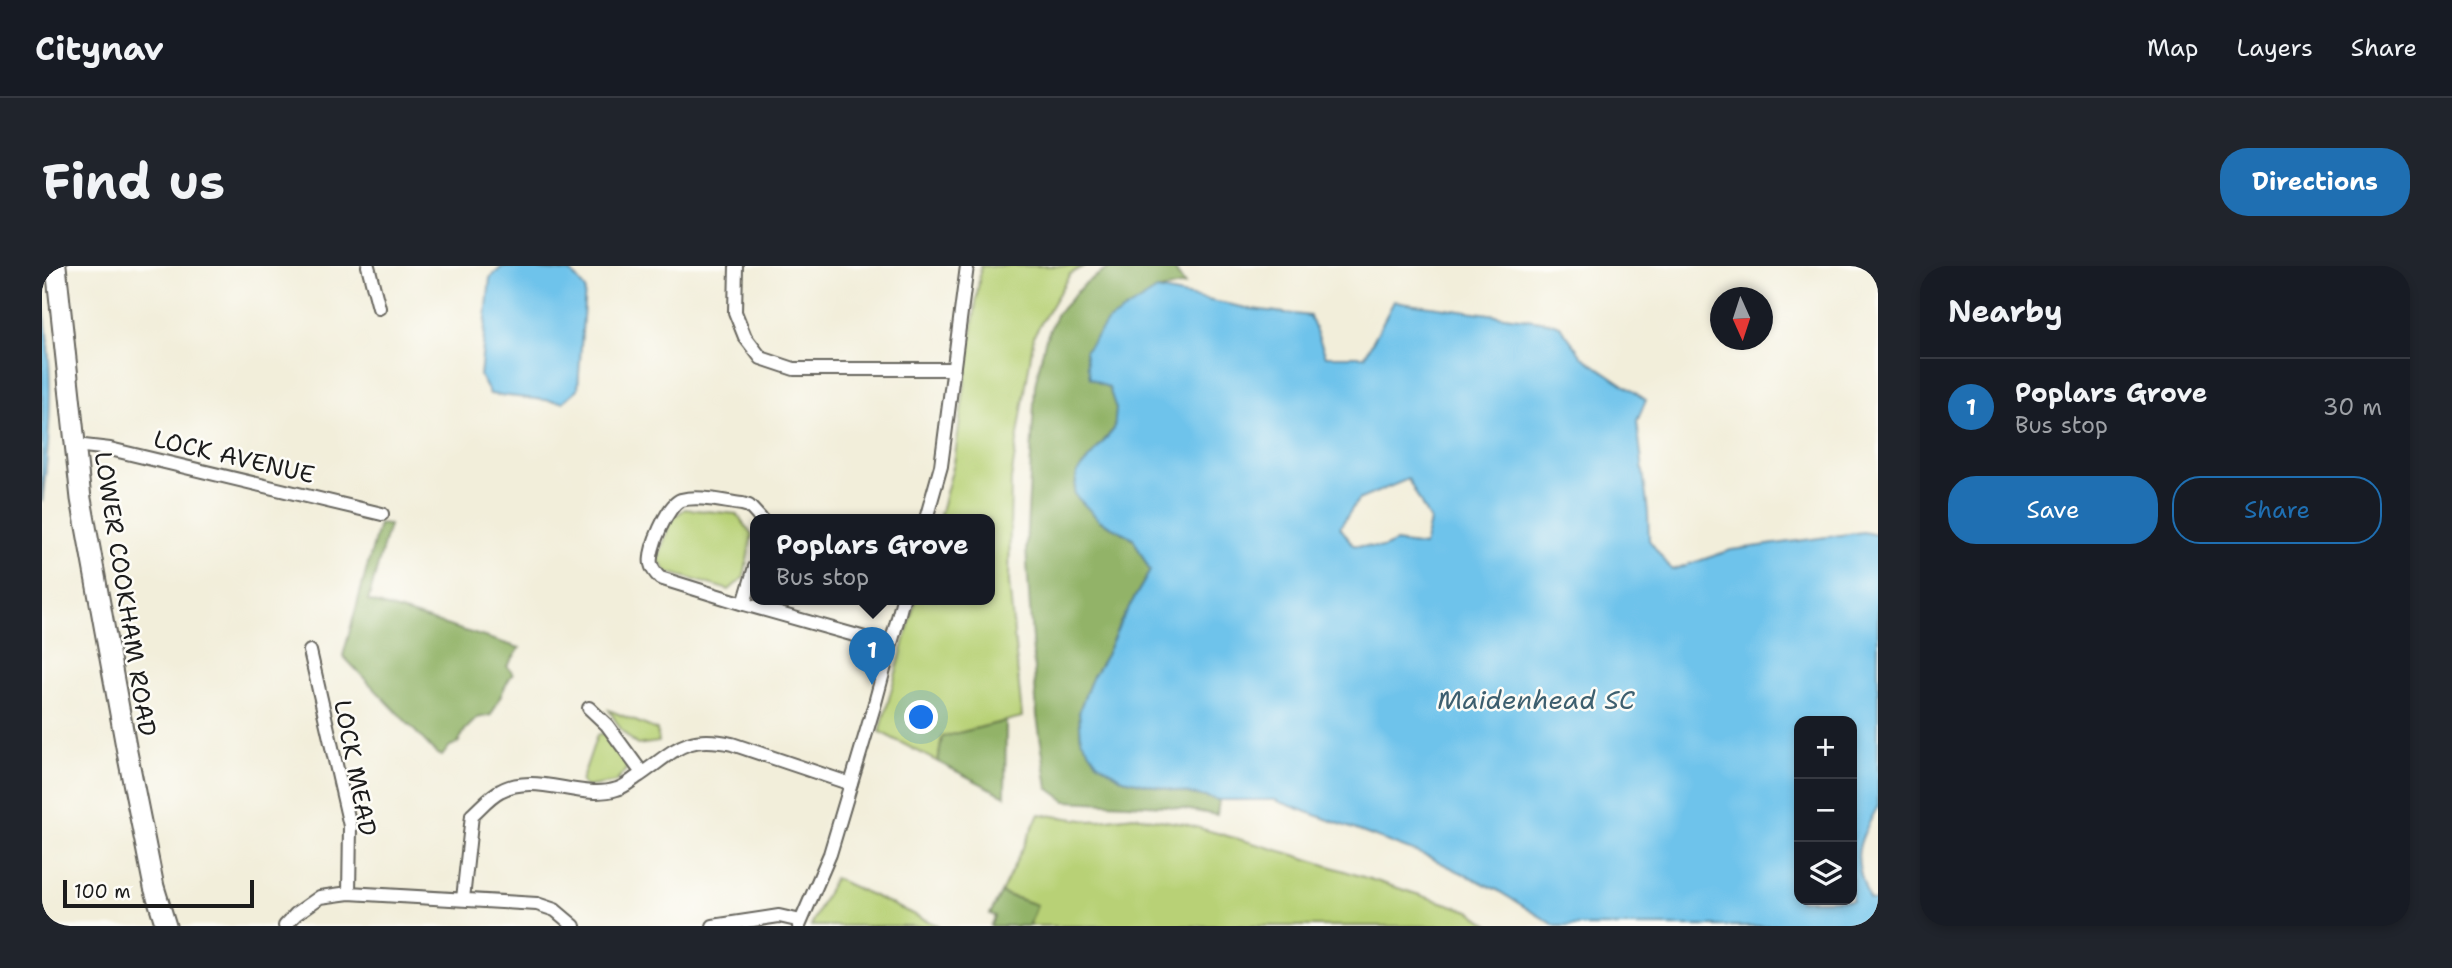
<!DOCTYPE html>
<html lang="en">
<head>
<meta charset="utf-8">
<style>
  body { margin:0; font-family:"Shantell Sans",sans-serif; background:#20242c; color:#f1f3f6 }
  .controls { position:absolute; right:21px; bottom:21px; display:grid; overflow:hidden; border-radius:14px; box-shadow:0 4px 10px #0003 }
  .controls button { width:63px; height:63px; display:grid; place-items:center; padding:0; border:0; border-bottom:2px solid #363941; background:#171b24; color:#f1f3f6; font:35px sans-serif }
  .compass { position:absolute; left:1668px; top:21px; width:63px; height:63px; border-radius:50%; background:#171b24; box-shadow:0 4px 10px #0003; rotate:177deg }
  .scale { position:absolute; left:21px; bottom:18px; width:191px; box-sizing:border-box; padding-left:7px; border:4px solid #1c1c1c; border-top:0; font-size:19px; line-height:24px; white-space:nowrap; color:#1c1c1c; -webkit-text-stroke:5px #fdfcf7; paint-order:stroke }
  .you { position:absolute; left:880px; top:452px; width:24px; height:24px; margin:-18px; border:5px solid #fff; border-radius:50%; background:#1a73e8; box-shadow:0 0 0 10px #1a73e833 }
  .badge { display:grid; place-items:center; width:46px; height:46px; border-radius:50%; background:#1f6fb2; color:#fff; font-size:23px; font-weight:700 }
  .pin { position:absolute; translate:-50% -58px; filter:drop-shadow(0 2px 4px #0008) }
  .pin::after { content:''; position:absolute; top:37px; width:24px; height:21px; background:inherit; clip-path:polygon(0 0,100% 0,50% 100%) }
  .popup { position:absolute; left:708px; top:248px; width:245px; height:91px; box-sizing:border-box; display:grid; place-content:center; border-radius:14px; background:#171b24; filter:drop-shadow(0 2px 5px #0005); font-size:23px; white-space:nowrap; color:#9ea1a6 }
  .popup b { font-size:26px; color:#f1f3f6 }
  .popup::after { content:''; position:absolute; left:50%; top:100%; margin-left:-14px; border:14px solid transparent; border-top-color:#171b24 }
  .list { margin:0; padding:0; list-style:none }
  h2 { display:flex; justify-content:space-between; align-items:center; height:91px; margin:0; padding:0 28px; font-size:30px }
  h2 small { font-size:23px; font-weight:400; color:#9ea1a6 }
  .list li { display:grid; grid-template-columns:46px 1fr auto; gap:21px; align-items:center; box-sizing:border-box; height:98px; padding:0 28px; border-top:2px solid #363941 }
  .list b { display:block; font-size:26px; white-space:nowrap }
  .list p { margin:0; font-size:23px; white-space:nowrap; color:#9ea1a6 }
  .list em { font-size:23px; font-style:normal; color:#9ea1a6 }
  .actions { display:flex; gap:14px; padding:21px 28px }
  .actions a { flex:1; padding:16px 0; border:2px solid #1f6fb2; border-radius:28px; text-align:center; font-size:24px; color:#1f6fb2 }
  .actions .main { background:#1f6fb2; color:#fff }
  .icon { flex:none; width:38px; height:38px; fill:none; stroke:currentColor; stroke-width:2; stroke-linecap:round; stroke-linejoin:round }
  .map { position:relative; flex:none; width:1836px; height:660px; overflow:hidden; border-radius:28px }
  header { display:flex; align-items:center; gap:42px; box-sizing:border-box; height:98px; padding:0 35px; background:#171b24; border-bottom:2px solid #363941 }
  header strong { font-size:33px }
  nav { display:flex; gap:38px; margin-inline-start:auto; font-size:24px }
  .intro { display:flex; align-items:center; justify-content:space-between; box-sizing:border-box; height:168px; padding:0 42px }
  h1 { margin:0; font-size:49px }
  .button { padding:18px 32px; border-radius:28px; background:#1f6fb2; color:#fff; font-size:24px; font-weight:700 }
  main { display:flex; gap:42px; padding:0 42px }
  aside { flex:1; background:#171b24; border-radius:28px; box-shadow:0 4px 10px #0003 }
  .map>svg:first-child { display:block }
  .green { fill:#b8d176; stroke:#6a7649; stroke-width:2 }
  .forest { fill:#92b367; stroke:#576842; stroke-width:2 }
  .water { fill:#6ec3eb; stroke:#457084; stroke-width:2; fill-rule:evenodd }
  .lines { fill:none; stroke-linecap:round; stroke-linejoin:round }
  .minor-casing { stroke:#67665e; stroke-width:16 }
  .primary-casing { stroke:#67665e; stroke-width:23 }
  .minor { stroke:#fff; stroke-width:12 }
  .primary { stroke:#fff; stroke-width:19 }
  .labels { text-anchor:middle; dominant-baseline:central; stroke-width:5; stroke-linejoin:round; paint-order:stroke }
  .street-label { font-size:24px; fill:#1c1c1c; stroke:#fdfcf7 }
  .water-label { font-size:26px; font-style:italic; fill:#3d5f6f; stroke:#fdfcf7 }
</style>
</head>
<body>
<header>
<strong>Citynav</strong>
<nav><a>Map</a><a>Layers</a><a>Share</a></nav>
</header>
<div class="intro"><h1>Find us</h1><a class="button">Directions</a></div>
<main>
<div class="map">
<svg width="1836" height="660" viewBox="0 0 1836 660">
  <rect width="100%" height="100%" fill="#fdfcf7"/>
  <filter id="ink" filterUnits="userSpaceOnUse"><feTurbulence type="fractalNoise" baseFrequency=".0143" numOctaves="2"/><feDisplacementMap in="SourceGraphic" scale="14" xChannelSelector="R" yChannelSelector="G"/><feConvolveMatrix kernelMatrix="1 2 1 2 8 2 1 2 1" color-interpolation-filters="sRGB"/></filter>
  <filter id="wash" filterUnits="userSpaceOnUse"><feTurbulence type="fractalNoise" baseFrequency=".00686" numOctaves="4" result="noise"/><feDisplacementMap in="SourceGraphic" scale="28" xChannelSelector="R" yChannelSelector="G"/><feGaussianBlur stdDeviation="1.57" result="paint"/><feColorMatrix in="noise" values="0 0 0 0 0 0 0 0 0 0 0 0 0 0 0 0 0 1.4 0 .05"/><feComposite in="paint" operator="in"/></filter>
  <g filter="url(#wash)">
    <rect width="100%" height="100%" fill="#f2eeda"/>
    <!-- green -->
    <path class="green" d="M 939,0 L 1042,0 L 1028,8 L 992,69 L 969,213 L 967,316 L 980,451 L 900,471 L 896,496 L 838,466 L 874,333 L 947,333 L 947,253 L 897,253 L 912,197 Z
      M 643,243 L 695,248 L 710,269 L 702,311 L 687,324 L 625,306 L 616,294 L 629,253 Z
      M 567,444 L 615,464 L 617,476 L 595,479 L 580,465 Z
      M 562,467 L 570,469 L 587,500 L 574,516 L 544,521 L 539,516 L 555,469 Z
      M 997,548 L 1049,555 L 1092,550 L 1143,558 L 1246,587 L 1428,645 L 1449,660 L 987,660 L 995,639 L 959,627 Z
      M 792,612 L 897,660 L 769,660 Z"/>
    <!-- forest -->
    <path class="forest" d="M 1070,0 L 1130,0 L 1143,19 L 1115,25 L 1067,122 L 1075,143 L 1072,163 L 1035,207 L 1057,254 L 1091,272 L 1108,305 L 1079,355 L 1064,389 L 1050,412 L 1037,445 L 1039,473 L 1081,513 L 1177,534 L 1175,549 L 1125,540 L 1024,535 L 1006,522 L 995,450 L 984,282 L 993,119 L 1003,75 L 1014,49 L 1042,18 Z
      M 337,258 L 347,259 L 326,335 L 478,382 L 465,400 L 471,407 C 461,421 458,434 449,449 L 435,452 L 423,464 L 416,477 L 408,480 L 400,490 L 394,487 L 301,390 Z
      M 964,455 L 963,530 L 896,496 L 900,471 Z
      M 959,627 L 995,639 L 987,660 L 948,660 L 953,650 L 948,648 Z"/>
    <!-- water -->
    <path class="water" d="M 461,0 L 529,6 L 543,23 L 536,123 L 521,136 L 448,128 L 438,110 L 448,12 Z
      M 1115,24 L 1210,43 L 1268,50 L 1284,90 L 1323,90 L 1352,35 L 1506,56 L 1518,60 L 1541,91 L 1604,134 L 1595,155 L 1606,247 L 1607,274 L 1630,304 L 1689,284 L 1821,266 L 1836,269 L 1836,540 C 1813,583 1810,587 1827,634 L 1836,636 L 1836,660 L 1514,660 L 1453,623 L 1387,591 L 1233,534 L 1177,534 L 1081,513 L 1055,496 L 1039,473 L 1037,445 L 1050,412 L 1064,389 L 1079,355 L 1108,305 L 1091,272 L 1057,254 L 1032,228 L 1035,207 L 1072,163 L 1074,143 L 1067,122 L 1048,112 L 1043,85 L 1066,55 ZM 1366,213 L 1388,255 L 1382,280 L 1353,276 L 1341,282 L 1311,279 L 1298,261 L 1316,234 ZM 1810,455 L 1810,634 L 1757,634 L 1757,455 Z
      M 0,31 C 12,98 9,169 0,236 Z"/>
  </g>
  <g filter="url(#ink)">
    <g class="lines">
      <defs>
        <path id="minor" d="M 326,0 L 337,42
          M 694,0 L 693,46 L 703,71 L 719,92 L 752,103 L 910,103
          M 34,182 L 42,180 L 68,183 L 340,248
          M 884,253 L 899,200 L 925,0
          M 713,301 L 702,338 L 618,312 C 614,308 610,303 609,298 C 606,284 626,238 639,234 C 657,229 682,236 700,238 L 707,240 L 719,253
          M 702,338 L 848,379
          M 268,385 L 308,560 L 307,627
          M 547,442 L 565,459 L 600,507
          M 421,633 L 430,549 C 439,541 448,530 458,525 C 494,505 538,535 575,523 C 583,521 591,513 598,509 C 634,484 643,468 690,478 L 809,518
          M 243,660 L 254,648 L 278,631 L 307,627 L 495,638 L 513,644 L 532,660
          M 671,660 L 737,650 L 759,655
          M 757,660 L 788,588 L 833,437 L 861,333"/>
        <path id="primary" d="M 14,0 L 39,233 L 85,486 L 112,621 L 124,660"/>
      </defs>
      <!-- minor casing -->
      <use href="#minor" class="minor-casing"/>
      <!-- primary casing -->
      <use href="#primary" class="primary-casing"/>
      <!-- minor -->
      <use href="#minor" class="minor"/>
      <!-- primary -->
      <use href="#primary" class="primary"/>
    </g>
  </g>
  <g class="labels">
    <!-- street labels -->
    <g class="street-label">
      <text transform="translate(192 191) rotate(13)">LOCK AVENUE</text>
      <text transform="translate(83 328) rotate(81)">LOWER COOKHAM ROAD</text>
      <text transform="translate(313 502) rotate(79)">LOCK MEAD</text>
    </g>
    <!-- water labels -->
    <g class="water-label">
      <text x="1494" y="433">Maidenhead SC</text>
    </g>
  </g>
</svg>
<div class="controls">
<button>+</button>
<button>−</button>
<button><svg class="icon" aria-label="layers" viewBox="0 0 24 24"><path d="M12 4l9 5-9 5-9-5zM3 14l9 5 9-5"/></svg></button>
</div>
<svg class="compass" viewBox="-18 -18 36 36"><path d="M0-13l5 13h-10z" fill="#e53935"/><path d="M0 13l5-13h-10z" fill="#9ea1a6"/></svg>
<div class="scale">100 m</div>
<div class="you"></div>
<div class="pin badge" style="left:830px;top:419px">1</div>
<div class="popup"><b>Poplars Grove</b>Bus stop</div>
</div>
<aside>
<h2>Nearby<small></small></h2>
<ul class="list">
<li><span class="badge">1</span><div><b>Poplars Grove</b><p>Bus stop</p></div><em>30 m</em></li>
</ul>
<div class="actions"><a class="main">Save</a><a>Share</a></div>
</aside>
</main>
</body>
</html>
